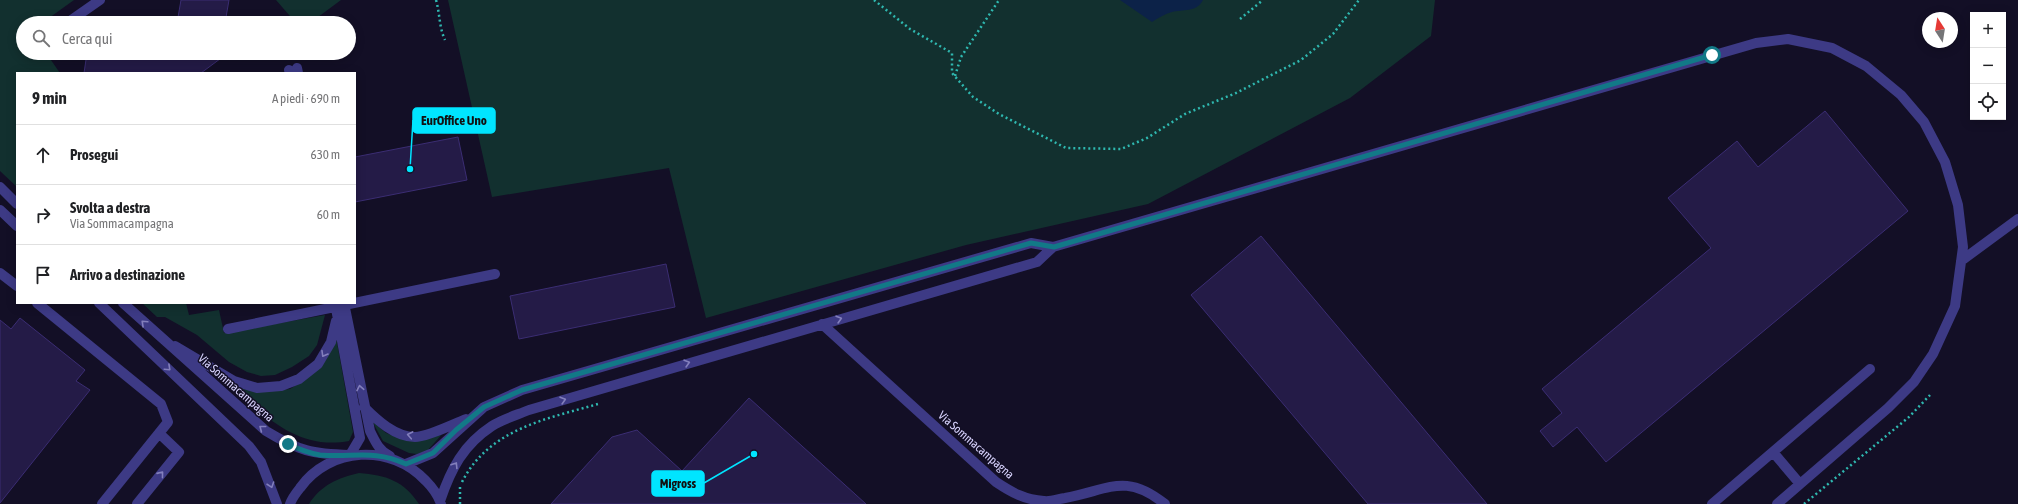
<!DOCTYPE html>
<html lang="it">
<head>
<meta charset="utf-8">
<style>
  body { margin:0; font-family:"Asap Condensed",sans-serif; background:#f2f2f2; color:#202124 }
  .controls { position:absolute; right:12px; top:12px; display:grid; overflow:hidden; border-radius:0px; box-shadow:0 2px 10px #0003 }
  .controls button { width:36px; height:36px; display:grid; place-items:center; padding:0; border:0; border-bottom:1px solid #e0e0e0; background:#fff; color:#202124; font:20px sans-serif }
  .compass { position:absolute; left:1922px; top:12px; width:36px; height:36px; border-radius:50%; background:#fff; box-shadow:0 2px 10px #0003; rotate:348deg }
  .stop { position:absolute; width:12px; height:12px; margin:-9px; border:3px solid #127987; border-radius:50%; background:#fff }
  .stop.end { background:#127987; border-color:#fff; box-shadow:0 1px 4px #0008 }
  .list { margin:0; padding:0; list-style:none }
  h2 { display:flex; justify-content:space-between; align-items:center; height:52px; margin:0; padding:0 16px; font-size:17px }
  h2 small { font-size:13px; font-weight:400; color:#757577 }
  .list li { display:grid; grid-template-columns:26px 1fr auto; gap:12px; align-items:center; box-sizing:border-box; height:60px; padding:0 16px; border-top:1px solid #e0e0e0 }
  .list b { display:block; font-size:15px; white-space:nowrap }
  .list p { margin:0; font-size:13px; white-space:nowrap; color:#757577 }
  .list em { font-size:13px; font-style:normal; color:#757577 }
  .icon { flex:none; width:22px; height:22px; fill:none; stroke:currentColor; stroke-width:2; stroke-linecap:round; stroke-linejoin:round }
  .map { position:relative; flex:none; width:2018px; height:504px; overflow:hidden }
  .search { position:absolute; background:#fff; box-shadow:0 2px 10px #0003; left:16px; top:16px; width:340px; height:44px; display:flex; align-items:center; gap:10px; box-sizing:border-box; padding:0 14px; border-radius:22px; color:#757577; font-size:15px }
  .panel { position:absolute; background:#fff; box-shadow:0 2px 10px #0003; left:16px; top:72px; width:340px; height:232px; border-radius:0px }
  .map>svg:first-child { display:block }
  .green { fill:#12302f }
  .water { fill:#0c2248 }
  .building { fill:#241b47; stroke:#3b2d73 }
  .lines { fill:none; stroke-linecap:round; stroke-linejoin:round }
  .path { stroke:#2fb8b0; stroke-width:2.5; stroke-dasharray:2 3; stroke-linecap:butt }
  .minor { stroke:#3d3a85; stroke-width:10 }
  .oneway { stroke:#837fbc }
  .route { stroke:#127987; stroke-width:5 }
  .labels { text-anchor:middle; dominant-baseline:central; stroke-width:3; stroke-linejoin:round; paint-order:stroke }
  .street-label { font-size:12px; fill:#d9d4ff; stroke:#130f26 }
  .leader { fill:none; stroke:#00e5ff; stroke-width:1.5 }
  .callout-dot { fill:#00e5ff; stroke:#130f26; stroke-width:1.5 }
  .callout { fill:#00e5ff; stroke:#00e5ff; stroke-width:1.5 }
  .callout-label { font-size:13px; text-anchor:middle; font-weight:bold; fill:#111 }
</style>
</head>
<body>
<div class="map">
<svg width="2018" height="504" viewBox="0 0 2018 504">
  <rect width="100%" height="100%" fill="#130f26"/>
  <!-- green -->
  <path class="green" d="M 0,0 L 74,0 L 42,23 L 23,23 L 23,53 L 46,53 L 60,73 L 17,73 L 17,187 L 0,171 Z
    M 276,0 L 341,0 L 310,23 L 296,23 Z
    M 448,0 L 1435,0 L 1431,36 L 1350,98 L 1148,204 L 966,245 L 706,318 L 669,168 L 492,197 Z
    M 142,303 L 186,303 L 189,315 L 219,310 L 224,333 L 325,315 L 317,345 L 309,356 L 292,367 L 275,375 L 261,376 L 247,372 L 229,362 L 197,335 L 165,317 L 157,317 Z
    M 336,337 L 353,432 L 349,441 C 295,451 260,412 224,378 L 243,389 L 263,392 L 290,389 L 307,378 L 326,360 Z
    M 372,421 L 386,433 L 396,437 L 444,432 L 427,451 L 417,454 L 409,453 L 383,441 Z
    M 359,473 C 386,475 404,481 419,504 L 309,504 C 321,485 338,478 359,473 Z"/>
  <!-- water -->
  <path class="water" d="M 1120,0 L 1203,0 C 1196,13 1183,9 1172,12 C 1165,14 1158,18 1152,22 Z"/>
  <!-- building -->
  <path class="building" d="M 181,0 L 229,0 L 225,23 L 177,23 Z
    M 87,53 L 228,53 L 201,73 L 84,73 Z
    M 1825,111 L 1908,211 L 1606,462 L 1577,427 L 1553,447 L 1540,431 L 1562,413 L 1542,389 L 1711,248 L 1668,198 L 1737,141 L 1758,167 Z
    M 458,137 L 467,180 L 355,202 L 355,157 Z
    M 1261,236 L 1487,504 L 1368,504 L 1191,295 Z
    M 666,264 L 675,307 L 519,339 L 510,296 Z
    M 20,318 L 85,370 L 76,381 L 90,390 L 0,503 L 0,320 L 11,329 Z
    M 749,398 L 866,504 L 551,504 L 612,437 L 637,430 L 682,471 Z"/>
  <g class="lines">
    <!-- path -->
    <path class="path" d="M 436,0 C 440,14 439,27 445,40
      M 874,0 L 910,29 L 952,53 L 952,73 L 973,97 L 999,114 L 1066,148 L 1121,149 L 1147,138 L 1185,114 L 1236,93 L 1301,60 L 1333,34 L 1359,0
      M 1240,19 L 1263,0
      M 955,76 L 961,57 L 999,0
      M 462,482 C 489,429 546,419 598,404
      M 460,487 L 460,504
      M 1804,504 L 1909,417 L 1930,395"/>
    <!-- minor -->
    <path class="minor" d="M 67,23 L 100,0
      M 297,68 L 298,73
      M 289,70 L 290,73
      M 0,187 L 17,204
      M 0,210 L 17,226
      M 1053,247 L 1756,43 L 1788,39 L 1832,48 L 1866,66 L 1901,95 L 1924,122 L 1945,162 L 1958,205 L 1963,247 L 1955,306 L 1933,354 L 1914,382 L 1888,408 L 1777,504
      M 1961,261 L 2018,219
      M 0,273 L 17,286
      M 37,303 L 161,404 L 168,422 L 102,504
      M 99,303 L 249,446 L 261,462 L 277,504
      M 123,303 L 266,431 C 299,451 312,454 350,455 L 360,438 L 335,303
      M 344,303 L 370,431 C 375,441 379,451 390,456
      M 822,324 L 996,482 C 1011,492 1025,500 1044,501 C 1050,502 1058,499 1065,498 C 1109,490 1125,472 1165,504
      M 228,329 L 495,274
      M 175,346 L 234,381 L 257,388 L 281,386 L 299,379 L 318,364 L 331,342 L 336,321
      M 364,407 C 377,420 395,437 415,437 C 427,437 454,424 466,419
      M 1773,452 L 1800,484
      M 406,464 L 433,453 L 484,407 L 522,390 L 1031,243 L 1053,247 L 1037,262 L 529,410 C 517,415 503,419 492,426 C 463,445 451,469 440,501
      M 137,504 L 179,452 L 159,433
      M 290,504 C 292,498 296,493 300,488 C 329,447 391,443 426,481 C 432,487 438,495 441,504
      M 1712,504 L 1870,369"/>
  </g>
  <!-- one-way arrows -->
  <defs><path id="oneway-chevron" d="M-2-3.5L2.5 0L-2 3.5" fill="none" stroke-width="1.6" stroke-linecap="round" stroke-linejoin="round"/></defs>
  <g class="oneway">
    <use href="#oneway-chevron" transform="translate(839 319) rotate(-16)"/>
    <use href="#oneway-chevron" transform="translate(144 323) rotate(-137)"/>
    <use href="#oneway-chevron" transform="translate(324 354) rotate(120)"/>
    <use href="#oneway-chevron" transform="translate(687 363) rotate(-16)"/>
    <use href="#oneway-chevron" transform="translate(168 368) rotate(43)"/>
    <use href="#oneway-chevron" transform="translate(360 388) rotate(-101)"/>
    <use href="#oneway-chevron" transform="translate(563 400) rotate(-16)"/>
    <use href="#oneway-chevron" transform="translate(262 428) rotate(-142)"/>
    <use href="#oneway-chevron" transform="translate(410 435) rotate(-169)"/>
    <use href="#oneway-chevron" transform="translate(455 465) rotate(-58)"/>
    <use href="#oneway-chevron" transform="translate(161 474) rotate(-51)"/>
    <use href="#oneway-chevron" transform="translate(271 485) rotate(71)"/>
  </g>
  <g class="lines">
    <!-- route -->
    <path class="route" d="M 288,444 C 298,449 309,453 320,455 C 353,458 373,449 406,464 L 433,453 L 456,430 L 484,407 L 522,390 L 1031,243 L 1054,247 L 1712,55"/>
  </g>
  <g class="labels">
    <!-- street labels -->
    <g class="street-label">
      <text transform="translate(236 388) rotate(41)">Via Sommacampagna</text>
      <text transform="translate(976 445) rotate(41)">Via Sommacampagna</text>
    </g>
  </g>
  <!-- callouts -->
  <path class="leader" d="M410 169L413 120M754 454L704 483"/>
  <g class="callout-dot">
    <circle cx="410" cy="169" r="4"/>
    <circle cx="754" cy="454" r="4"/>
  </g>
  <g class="callout">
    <rect x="413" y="108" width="82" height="25" rx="4"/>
    <rect x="652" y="471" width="52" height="25" rx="4"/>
  </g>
  <g class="callout-label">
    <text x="454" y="125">EurOffice Uno</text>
    <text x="678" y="488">Migross</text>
  </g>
</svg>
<div class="controls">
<button>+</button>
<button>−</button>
<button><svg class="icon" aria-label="locate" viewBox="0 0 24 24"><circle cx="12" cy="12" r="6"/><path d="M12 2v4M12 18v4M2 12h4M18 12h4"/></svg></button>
</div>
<svg class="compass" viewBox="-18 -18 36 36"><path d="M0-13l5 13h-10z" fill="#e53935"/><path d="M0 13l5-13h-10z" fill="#757577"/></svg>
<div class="stop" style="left:1712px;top:55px"></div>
<div class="stop end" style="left:288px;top:444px"></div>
<div class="search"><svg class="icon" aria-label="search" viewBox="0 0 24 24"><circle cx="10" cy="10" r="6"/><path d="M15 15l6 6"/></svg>Cerca qui</div>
<section class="panel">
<h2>9 min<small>A piedi · 690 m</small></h2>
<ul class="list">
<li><svg class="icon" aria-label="ahead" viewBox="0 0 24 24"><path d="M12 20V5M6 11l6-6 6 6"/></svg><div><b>Prosegui</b></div><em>630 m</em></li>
<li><svg class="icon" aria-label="right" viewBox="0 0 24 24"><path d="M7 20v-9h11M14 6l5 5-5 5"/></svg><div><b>Svolta a destra</b><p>Via Sommacampagna</p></div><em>60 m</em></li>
<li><svg class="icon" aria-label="arrive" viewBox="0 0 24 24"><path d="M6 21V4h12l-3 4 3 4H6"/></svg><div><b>Arrivo a destinazione</b></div></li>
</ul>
</section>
</div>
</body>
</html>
